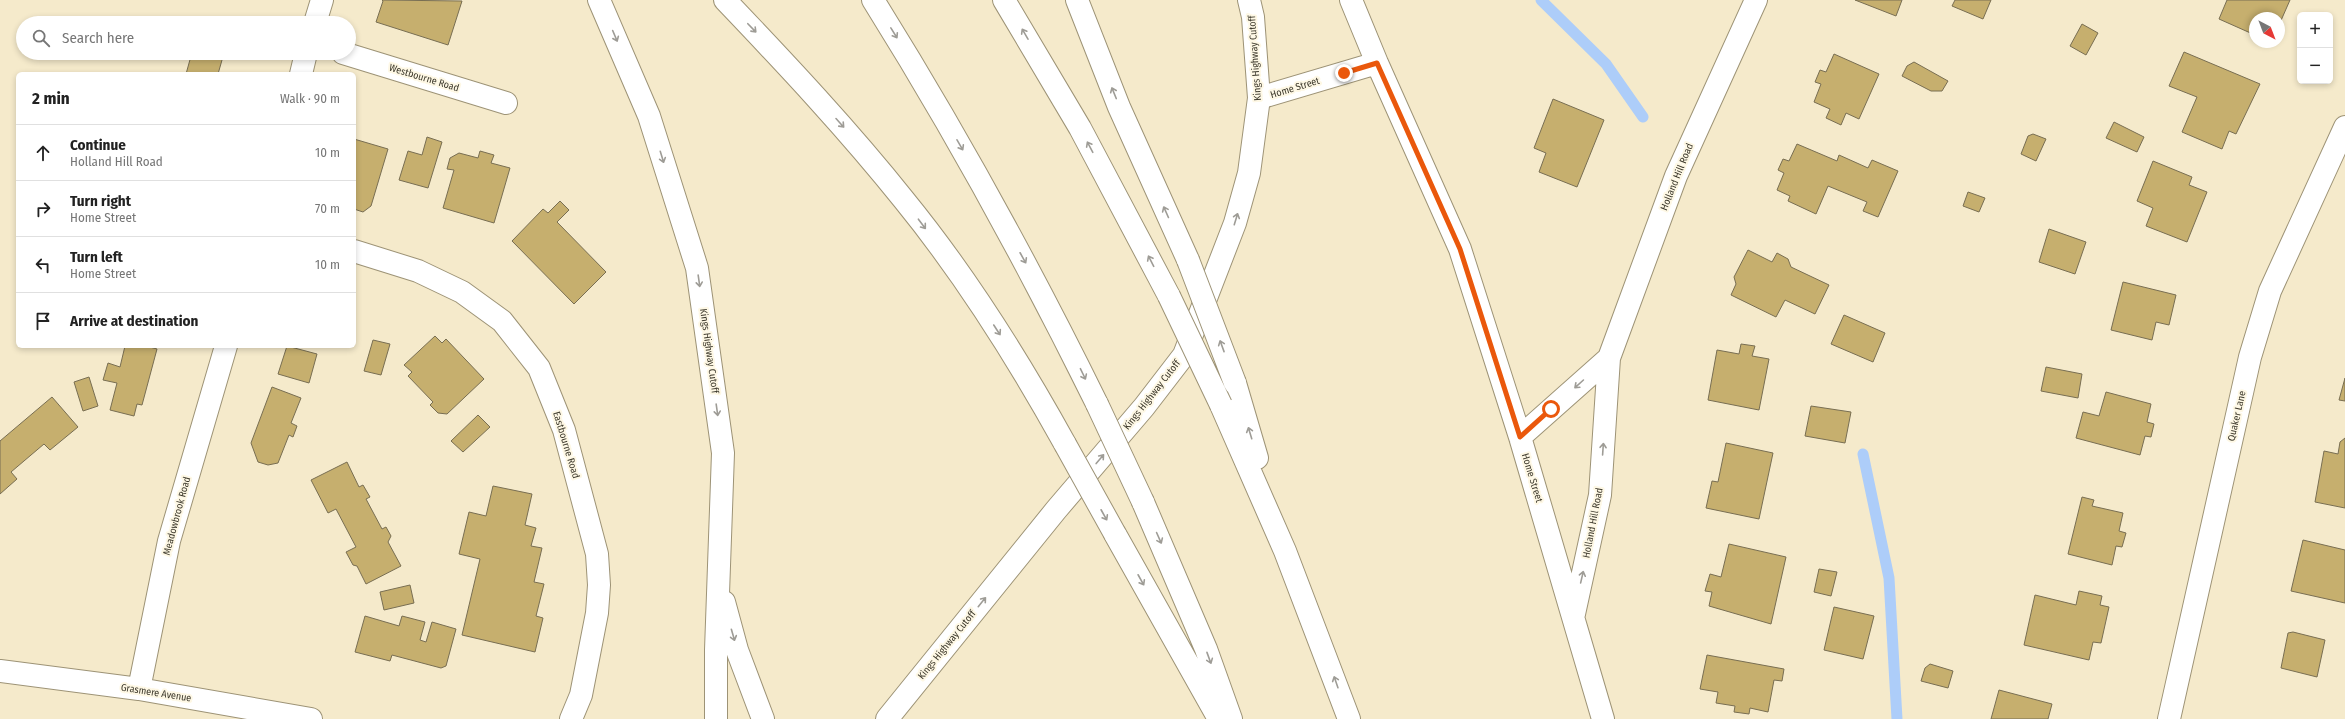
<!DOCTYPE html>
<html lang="en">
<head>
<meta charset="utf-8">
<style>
  body { margin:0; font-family:"Fira Sans Condensed",sans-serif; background:#f2f2f2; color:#222 }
  .controls { position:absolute; right:12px; top:12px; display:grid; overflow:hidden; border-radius:6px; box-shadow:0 2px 6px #0003 }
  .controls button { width:36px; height:36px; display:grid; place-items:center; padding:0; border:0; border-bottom:1px solid #e0e0e0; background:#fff; color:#222; font:20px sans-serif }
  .compass { position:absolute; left:2249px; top:12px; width:36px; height:36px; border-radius:50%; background:#fff; box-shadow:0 2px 6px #0003; rotate:138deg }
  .stop { position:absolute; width:12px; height:12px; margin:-9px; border:3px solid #ea580c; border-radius:50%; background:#fff }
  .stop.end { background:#ea580c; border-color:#fff; box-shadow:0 1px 4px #0008 }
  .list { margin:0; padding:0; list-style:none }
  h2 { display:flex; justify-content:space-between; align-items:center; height:52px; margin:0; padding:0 16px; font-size:17px }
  h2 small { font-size:13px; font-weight:400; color:#767676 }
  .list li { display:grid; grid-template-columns:26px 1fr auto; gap:12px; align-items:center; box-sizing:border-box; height:56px; padding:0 16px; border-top:1px solid #e0e0e0 }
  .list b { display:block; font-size:15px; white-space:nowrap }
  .list p { margin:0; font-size:13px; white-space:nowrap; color:#767676 }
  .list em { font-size:13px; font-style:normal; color:#767676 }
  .icon { flex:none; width:22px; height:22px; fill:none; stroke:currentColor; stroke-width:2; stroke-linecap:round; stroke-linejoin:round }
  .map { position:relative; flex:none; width:2345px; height:719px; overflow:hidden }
  .search { position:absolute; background:#fff; box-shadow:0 2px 6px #0003; left:16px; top:16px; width:340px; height:44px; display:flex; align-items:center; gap:10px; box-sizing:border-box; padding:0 14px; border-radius:22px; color:#767676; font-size:15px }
  .panel { position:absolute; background:#fff; box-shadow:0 2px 6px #0003; left:16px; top:72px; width:340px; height:276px; border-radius:6px }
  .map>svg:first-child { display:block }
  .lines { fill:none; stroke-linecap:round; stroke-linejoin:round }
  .stream { stroke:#adcdf9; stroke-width:11 }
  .building { fill:#c6af6e; stroke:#786e52 }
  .minor-casing { stroke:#9d9376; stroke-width:24 }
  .major-casing { stroke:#9d9376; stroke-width:24 }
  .highway-casing { stroke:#9d9376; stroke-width:24 }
  .minor { stroke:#fff; stroke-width:22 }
  .major { stroke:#fff; stroke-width:22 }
  .highway { stroke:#fff; stroke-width:22 }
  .highway-bridge-casing { stroke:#9d9376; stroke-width:24; stroke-linecap:butt }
  .highway-bridge { stroke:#fff; stroke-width:22 }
  .oneway { stroke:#9e9c96 }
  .route { stroke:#ea580c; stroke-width:5 }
  .labels { text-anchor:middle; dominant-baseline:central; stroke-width:4; stroke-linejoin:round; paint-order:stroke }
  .street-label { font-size:10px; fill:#3d392c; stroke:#fef8e5 }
</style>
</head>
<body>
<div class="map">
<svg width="2345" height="719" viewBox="0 0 2345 719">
  <rect width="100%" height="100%" fill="#f5eacb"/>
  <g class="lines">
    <!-- stream -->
    <path class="stream" d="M 1541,0 L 1606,64 L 1643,117
      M 1863,454 L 1889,578 L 1897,719"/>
  </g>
  <!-- building -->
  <path class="building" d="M 382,0 L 462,1 L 448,45 L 376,22 L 383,1 Z
    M 1855,0 L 1902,0 L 1896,16 Z
    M 1955,0 L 1991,0 L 1983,19 L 1952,6 Z
    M 2227,0 L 2290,0 L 2279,25 L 2279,18 L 2255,18 L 2255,35 L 2219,19 Z
    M 202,17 L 222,23 L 200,23 Z
    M 2082,24 L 2098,33 L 2086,55 L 2070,46 Z
    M 2184,52 L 2260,84 L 2236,134 L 2229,131 L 2222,149 L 2182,132 L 2197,97 L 2169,86 Z
    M 180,53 L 224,53 L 218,74 L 186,74 L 191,56 Z
    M 1834,54 L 1879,74 L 1859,119 L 1846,113 L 1841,125 L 1826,118 L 1830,109 L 1814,102 L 1821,84 L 1815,82 L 1820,70 L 1826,72 Z
    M 1914,62 L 1948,81 L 1942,91 L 1931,91 L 1902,76 L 1907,66 Z
    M 1553,99 L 1604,120 L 1577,187 L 1539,172 L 1546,153 L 1534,148 Z
    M 2114,122 L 2144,137 L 2137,152 L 2106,138 Z
    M 2033,134 L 2046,139 L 2036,161 L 2021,154 L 2028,136 Z
    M 427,137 L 442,142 L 428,188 L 399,180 L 408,151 L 422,155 Z
    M 354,139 L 388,149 L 371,206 L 363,212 L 354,209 Z
    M 1797,144 L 1837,161 L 1839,155 L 1868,168 L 1872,160 L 1898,171 L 1878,217 L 1863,211 L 1867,202 L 1828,186 L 1816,214 L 1788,201 L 1790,196 L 1777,190 L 1784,173 L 1778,170 L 1783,159 L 1789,161 Z
    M 480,151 L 494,155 L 491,163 L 510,168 L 494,223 L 443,208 L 454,170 L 447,169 L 450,158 L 459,153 L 478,158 Z
    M 2153,161 L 2192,177 L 2189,185 L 2207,192 L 2187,242 L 2146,226 L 2153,208 L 2137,201 Z
    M 1968,192 L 1985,198 L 1979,212 L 1963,206 Z
    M 560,201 L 569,210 L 557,222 L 606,272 L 574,304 L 512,241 L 543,209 L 548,213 Z
    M 2049,229 L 2086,242 L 2075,274 L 2039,262 Z
    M 1748,250 L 1772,262 L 1777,253 L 1788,259 L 1791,267 L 1829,285 L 1815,314 L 1785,300 L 1776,317 L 1731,295 L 1736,284 L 1734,277 Z
    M 2123,282 L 2176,295 L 2169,325 L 2156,322 L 2152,340 L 2111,330 Z
    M 1844,315 L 1885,333 L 1873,362 L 1831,344 Z
    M 435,336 L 442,343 L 446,339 L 484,379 L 447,414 L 438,413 L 430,405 L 433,402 L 408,376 L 412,372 L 404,365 Z
    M 373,340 L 390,344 L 381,375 L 364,371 Z
    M 1741,344 L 1755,346 L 1752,356 L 1769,359 L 1759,410 L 1708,400 L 1717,350 L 1739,354 Z
    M 125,346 L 146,346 L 157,349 L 142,405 L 137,404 L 134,416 L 110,410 L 117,383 L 103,380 L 108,363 L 120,367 Z
    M 287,346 L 317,354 L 309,383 L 278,374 Z
    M 2046,367 L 2082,374 L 2078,398 L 2041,391 Z
    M 89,377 L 98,406 L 83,411 L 74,382 Z
    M 2345,378 L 2345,401 L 2339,400 Z
    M 272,387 L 301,398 L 291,423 L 297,426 L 293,437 L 289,435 L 278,463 L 268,465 L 258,462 L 251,443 Z
    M 2106,392 L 2151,404 L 2147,422 L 2154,424 L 2151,437 L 2145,436 L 2140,455 L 2076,438 L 2083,412 L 2099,416 Z
    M 52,397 L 78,427 L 50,450 L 44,444 L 11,472 L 17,479 L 0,494 L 0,441 Z
    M 1811,406 L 1851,412 L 1845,443 L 1805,436 Z
    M 478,415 L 490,427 L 463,452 L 451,441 Z
    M 2345,438 L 2345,508 L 2315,502 L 2324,451 L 2338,454 L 2340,442 Z
    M 1726,443 L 1773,453 L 1759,519 L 1706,508 L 1712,481 L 1718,482 Z
    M 347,462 L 359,487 L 363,485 L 370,497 L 366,499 L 382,529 L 386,527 L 391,536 L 388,542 L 401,566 L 366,584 L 357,566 L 353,565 L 346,552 L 356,547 L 336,509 L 328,513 L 311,480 Z
    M 493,486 L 532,494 L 525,525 L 536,528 L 531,546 L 542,548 L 534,582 L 544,584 L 536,616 L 543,618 L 535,652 L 462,635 L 480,559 L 459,554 L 469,512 L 486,516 Z
    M 2082,497 L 2094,500 L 2092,506 L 2123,513 L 2119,531 L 2126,533 L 2122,547 L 2116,546 L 2112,565 L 2068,554 Z
    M 2303,540 L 2345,550 L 2345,603 L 2291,591 Z
    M 1729,544 L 1786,557 L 1771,624 L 1709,606 L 1712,592 L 1705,591 L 1710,574 L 1721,577 Z
    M 1819,569 L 1837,572 L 1831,596 L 1814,592 Z
    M 410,585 L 414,603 L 384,610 L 380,592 Z
    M 2079,591 L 2102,596 L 2100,605 L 2109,607 L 2101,643 L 2093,642 L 2089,660 L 2024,645 L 2035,595 L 2076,605 Z
    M 1834,607 L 1874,616 L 1863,659 L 1824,650 Z
    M 365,616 L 399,626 L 402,616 L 425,622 L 420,640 L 426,642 L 432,622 L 456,629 L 446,666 L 441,668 L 392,655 L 390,661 L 355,652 Z
    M 2293,632 L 2325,640 L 2317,677 L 2281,668 L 2288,633 Z
    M 1707,655 L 1784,669 L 1782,681 L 1774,680 L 1768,712 L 1750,708 L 1749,714 L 1734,712 L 1735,706 L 1716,703 L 1718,692 L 1700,689 Z
    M 1930,664 L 1953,671 L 1948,688 L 1921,681 L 1925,668 Z
    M 1999,690 L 2052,704 L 2048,719 L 1991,719 Z"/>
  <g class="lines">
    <defs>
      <path id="minor" d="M 1351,0 L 1377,63 L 1460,249 L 1520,437 L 1603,719
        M 315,23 L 322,0
        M 343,53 L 506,103
        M 301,74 L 306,53
        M 1259,98 L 1377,63
        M 354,251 L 418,271 L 462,292 L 502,321 L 539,368 L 564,430 L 597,554 L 599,585 L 597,613 L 581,695 L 571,719
        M 1520,437 L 1609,358
        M 1574,614 L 1600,495 L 1609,358 L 1676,176 L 1756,0
        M 0,671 L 139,689 L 311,719
        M 139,689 L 169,541 L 226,346
        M 2169,719 L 2250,357 L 2270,291 L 2345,127"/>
      <path id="major" d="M 599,0 L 649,116 L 697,268 L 723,453 L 716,650 L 716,719
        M 724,602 L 737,650 L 763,719
        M 887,719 L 1056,510 L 1144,407 L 1184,355 L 1235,223 L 1249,173 L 1259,98 L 1253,17 L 1249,0"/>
      <path id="highway" d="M 725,0 C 787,65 848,130 904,200 C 966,276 1018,359 1065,444
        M 873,0 C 955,131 1029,266 1097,404
        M 1004,0 L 1080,128 L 1169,296
        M 1077,0 L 1119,107 L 1188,260
        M 1235,383 L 1257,458
        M 1221,405 L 1285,551 L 1349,719
        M 1143,502 L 1206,649 L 1231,719
        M 1115,534 L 1219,719"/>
    </defs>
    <!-- minor casing -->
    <use href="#minor" class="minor-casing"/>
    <!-- major casing -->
    <use href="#major" class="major-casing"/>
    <!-- highway casing -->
    <use href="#highway" class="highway-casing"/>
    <!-- minor -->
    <use href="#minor" class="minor"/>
    <!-- major -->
    <use href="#major" class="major"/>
    <!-- highway -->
    <use href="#highway" class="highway"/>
    <defs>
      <path id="highway-bridge" d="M 1188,260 L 1235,383
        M 1169,296 L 1221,405
        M 1097,404 L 1143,502
        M 1065,444 L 1115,534"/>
    </defs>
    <!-- highway-bridge casing -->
    <use href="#highway-bridge" class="highway-bridge-casing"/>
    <!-- highway-bridge -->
    <use href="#highway-bridge" class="highway-bridge"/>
  </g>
  <!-- one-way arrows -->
  <defs><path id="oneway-shaft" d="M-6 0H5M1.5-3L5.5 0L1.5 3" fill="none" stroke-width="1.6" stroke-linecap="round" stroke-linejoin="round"/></defs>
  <g class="oneway">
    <use href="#oneway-shaft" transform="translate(752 28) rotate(46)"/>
    <use href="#oneway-shaft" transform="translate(894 33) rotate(58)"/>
    <use href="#oneway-shaft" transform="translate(1025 34) rotate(-120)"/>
    <use href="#oneway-shaft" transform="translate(615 36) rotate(67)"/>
    <use href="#oneway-shaft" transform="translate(1114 93) rotate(-112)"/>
    <use href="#oneway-shaft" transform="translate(840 123) rotate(48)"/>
    <use href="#oneway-shaft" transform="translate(960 145) rotate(60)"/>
    <use href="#oneway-shaft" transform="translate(1090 147) rotate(-118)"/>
    <use href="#oneway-shaft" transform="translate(662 157) rotate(73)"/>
    <use href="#oneway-shaft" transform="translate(1166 212) rotate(-114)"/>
    <use href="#oneway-shaft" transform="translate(1236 219) rotate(-73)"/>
    <use href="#oneway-shaft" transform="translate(922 224) rotate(53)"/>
    <use href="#oneway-shaft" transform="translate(1023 258) rotate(61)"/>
    <use href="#oneway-shaft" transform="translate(1151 261) rotate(-117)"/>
    <use href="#oneway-shaft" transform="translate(699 281) rotate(82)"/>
    <use href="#oneway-shaft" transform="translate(997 330) rotate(57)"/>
    <use href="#oneway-shaft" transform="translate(1222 346) rotate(-110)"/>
    <use href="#oneway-shaft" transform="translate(1083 374) rotate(64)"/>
    <use href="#oneway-shaft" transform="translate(1579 384) rotate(138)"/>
    <use href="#oneway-shaft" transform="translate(717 410) rotate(82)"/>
    <use href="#oneway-shaft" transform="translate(1250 433) rotate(-107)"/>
    <use href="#oneway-shaft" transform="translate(1603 449) rotate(-86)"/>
    <use href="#oneway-shaft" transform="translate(1100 459) rotate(-50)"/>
    <use href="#oneway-shaft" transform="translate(1104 515) rotate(61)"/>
    <use href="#oneway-shaft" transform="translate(1159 538) rotate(66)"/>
    <use href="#oneway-shaft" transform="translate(1582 577) rotate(-77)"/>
    <use href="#oneway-shaft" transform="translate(1141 580) rotate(61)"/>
    <use href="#oneway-shaft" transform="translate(982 602) rotate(-51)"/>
    <use href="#oneway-shaft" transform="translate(733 635) rotate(74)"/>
    <use href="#oneway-shaft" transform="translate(1209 658) rotate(70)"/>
    <use href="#oneway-shaft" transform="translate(1336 682) rotate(-109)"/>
  </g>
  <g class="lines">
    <!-- route -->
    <path class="route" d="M 1344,73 L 1377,63 L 1460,249 L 1520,437 L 1551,409"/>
  </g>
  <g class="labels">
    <!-- street labels -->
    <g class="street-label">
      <text transform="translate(1255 58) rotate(-94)">Kings Highway Cutoff</text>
      <text transform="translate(424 78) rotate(17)">Westbourne Road</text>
      <text transform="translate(1295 88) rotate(-17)">Home Street</text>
      <text transform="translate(1677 177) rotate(-68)">Holland Hill Road</text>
      <text transform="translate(709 351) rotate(82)">Kings Highway Cutoff</text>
      <text transform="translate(1152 395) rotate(-52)">Kings Highway Cutoff</text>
      <text transform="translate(2237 416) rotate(-77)">Quaker Lane</text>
      <text transform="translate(566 445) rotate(73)">Eastbourne Road</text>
      <text transform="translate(1532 478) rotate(73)">Home Street</text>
      <text transform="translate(177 516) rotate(-75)">Meadowbrook Road</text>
      <text transform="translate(1593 523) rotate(-79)">Holland Hill Road</text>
      <text transform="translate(947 645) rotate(-51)">Kings Highway Cutoff</text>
      <text transform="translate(156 693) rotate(9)">Grasmere Avenue</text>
    </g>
  </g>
</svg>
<div class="controls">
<button>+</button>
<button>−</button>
</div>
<svg class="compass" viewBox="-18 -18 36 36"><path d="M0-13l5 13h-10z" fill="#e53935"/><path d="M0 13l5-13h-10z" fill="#767676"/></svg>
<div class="stop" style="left:1551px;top:409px"></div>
<div class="stop end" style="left:1344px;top:73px"></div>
<div class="search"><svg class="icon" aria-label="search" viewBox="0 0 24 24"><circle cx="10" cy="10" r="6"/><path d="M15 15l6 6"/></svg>Search here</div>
<section class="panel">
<h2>2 min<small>Walk · 90 m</small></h2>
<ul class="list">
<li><svg class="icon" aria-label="ahead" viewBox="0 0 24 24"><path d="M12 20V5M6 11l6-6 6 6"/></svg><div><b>Continue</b><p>Holland Hill Road</p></div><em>10 m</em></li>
<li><svg class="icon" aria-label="right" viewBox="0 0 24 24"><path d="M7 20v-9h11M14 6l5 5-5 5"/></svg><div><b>Turn right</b><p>Home Street</p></div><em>70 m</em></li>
<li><svg class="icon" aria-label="left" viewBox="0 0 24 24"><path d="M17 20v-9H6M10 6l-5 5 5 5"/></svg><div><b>Turn left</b><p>Home Street</p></div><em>10 m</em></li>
<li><svg class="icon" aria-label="arrive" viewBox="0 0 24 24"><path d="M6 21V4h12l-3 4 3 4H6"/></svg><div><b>Arrive at destination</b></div></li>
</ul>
</section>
</div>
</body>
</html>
